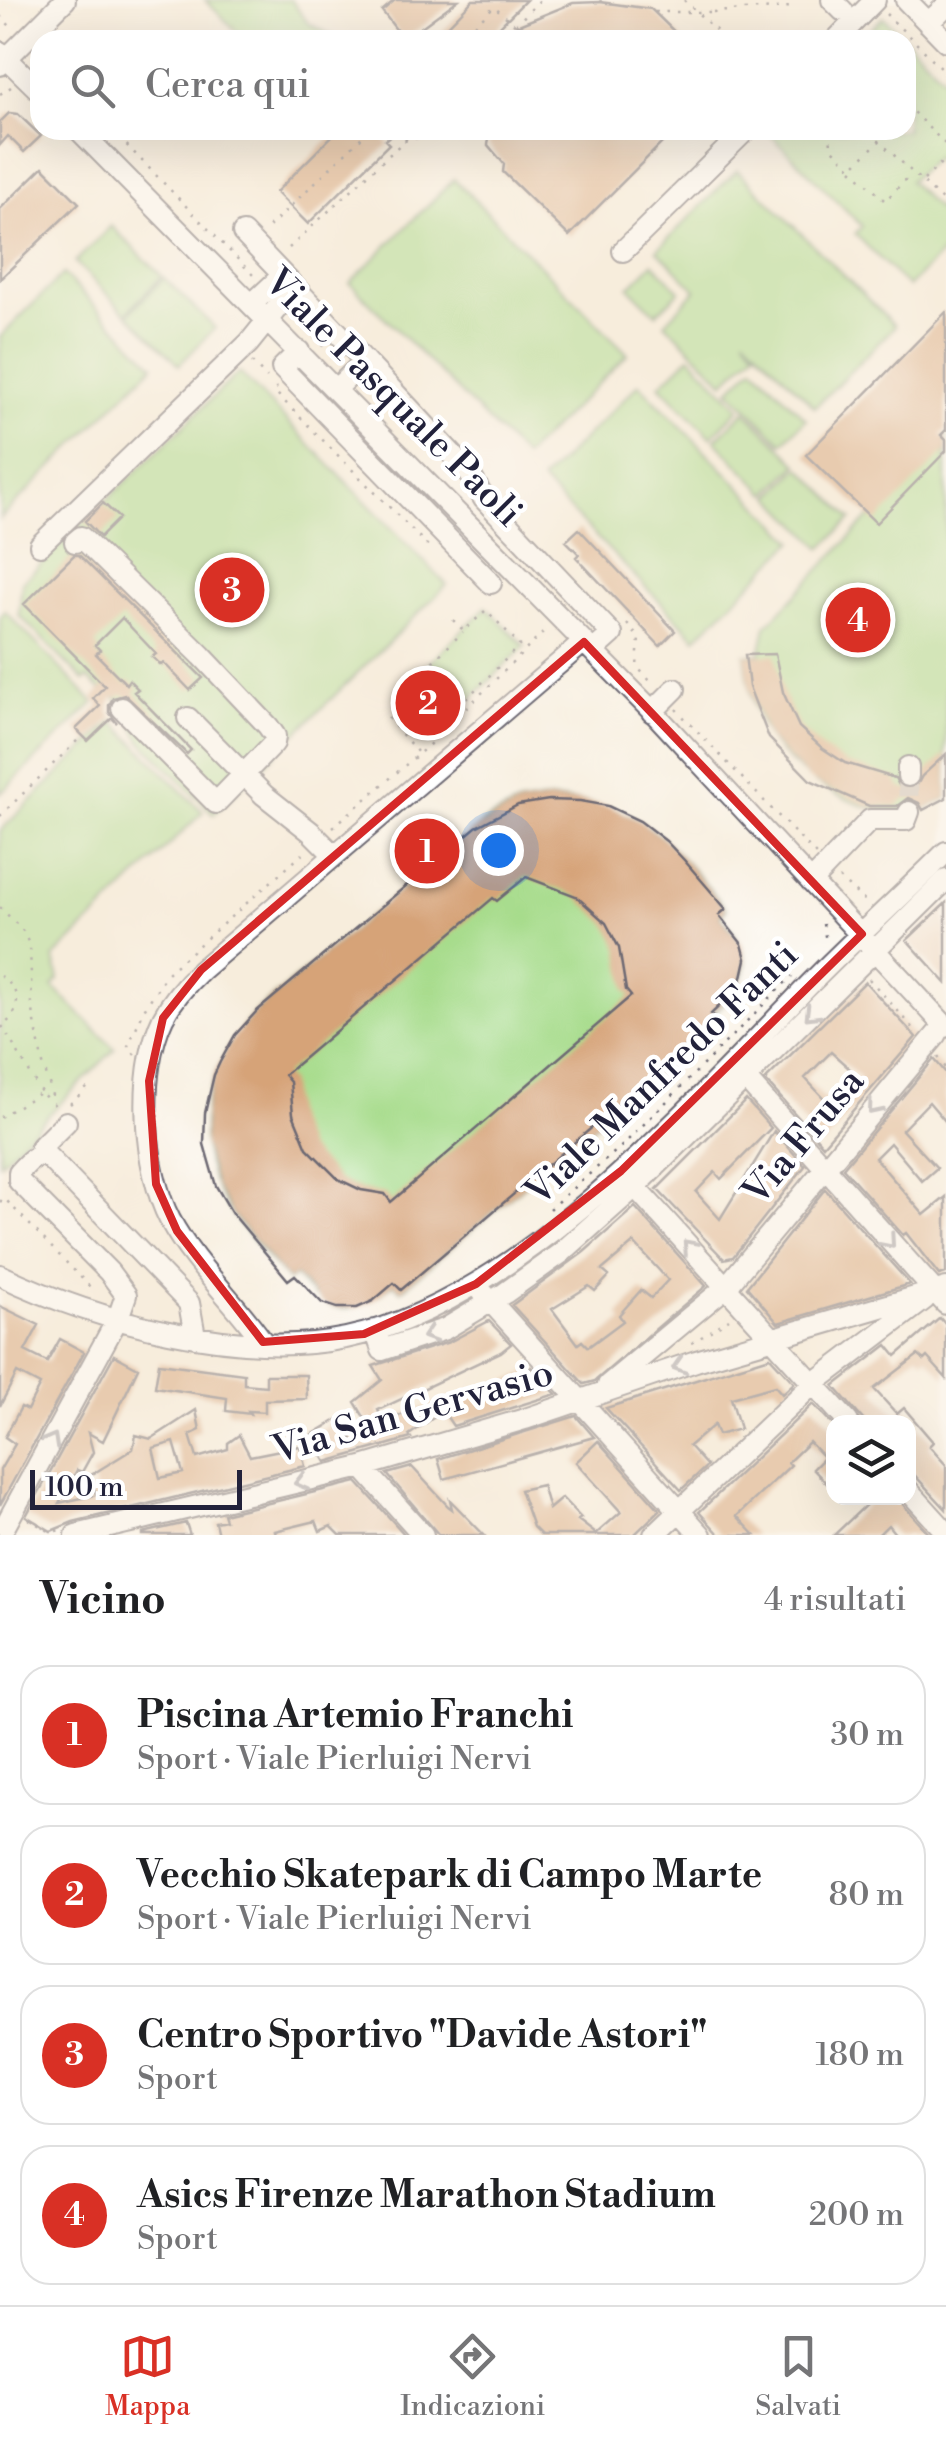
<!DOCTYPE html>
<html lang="it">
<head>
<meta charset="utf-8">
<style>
  body { margin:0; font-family:"Libre Bodoni",serif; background:#f2f2f2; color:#202124 }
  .controls { position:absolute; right:30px; bottom:30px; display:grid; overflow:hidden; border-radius:20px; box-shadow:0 10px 40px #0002 }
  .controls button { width:90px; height:90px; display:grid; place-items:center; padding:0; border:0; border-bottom:2px solid #e0e0e0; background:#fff; color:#202124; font:50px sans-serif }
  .scale { position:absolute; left:30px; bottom:25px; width:212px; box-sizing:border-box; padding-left:10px; border:5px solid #22223b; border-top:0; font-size:28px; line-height:35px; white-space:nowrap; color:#22223b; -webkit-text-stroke:8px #fff; paint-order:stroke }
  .you { position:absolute; left:498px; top:850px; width:35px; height:35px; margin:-25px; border:8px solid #fff; border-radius:50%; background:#1a73e8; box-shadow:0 0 0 15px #1a73e833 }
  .badge { display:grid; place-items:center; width:65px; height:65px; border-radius:50%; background:#d93025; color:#fff; font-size:32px; font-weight:700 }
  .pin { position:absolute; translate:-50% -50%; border:5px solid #fff; box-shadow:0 2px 10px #0006 }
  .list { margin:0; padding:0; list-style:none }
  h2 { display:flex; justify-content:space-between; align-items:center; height:130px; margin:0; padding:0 40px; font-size:42px }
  h2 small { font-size:32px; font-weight:400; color:#757577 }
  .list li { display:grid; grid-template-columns:65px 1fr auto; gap:30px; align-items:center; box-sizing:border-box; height:140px; margin:0 20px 20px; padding:0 20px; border:2px solid #e0e0e0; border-radius:30px }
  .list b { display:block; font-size:38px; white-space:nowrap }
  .list p { margin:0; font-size:32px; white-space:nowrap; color:#757577 }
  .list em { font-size:32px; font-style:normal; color:#757577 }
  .icon { flex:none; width:55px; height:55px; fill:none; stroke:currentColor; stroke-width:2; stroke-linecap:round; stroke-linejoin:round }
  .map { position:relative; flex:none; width:946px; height:1535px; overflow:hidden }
  .search { position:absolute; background:#fff; box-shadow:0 10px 40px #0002; left:30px; right:30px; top:30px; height:110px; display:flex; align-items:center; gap:25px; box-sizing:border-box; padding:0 35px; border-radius:30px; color:#757577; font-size:38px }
  .sheet { height:770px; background:#fff }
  nav { display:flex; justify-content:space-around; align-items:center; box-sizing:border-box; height:140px; border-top:2px solid #e0e0e0; background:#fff; font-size:28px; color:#757577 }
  nav a { display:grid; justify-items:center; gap:5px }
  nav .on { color:#d93025 }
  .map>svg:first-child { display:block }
  .green { fill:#a7dc8c; stroke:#647f64; stroke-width:2.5 }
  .building { fill:#d6a378; fill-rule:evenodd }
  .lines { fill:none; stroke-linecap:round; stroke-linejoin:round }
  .minor-tunnel { stroke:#ccc4bc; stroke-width:20; stroke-dasharray:20 10; stroke-linecap:butt }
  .minor-casing { stroke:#6d6973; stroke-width:24 }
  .path { stroke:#6d6973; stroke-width:2.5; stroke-dasharray:2.5 8; stroke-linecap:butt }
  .minor { stroke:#fff; stroke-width:20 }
  .path-bridge { stroke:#6d6973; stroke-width:2.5; stroke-dasharray:2.5 8; stroke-linecap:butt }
  .oneway { stroke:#9c9ca7 }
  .marked { fill:none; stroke:#d62828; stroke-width:8; stroke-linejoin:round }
  .labels { text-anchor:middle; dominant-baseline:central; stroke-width:9; stroke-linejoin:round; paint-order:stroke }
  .street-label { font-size:38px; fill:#22223b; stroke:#fff }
</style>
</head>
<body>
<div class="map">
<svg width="946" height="1535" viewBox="0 0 946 1535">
  <rect width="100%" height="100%" fill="#fff"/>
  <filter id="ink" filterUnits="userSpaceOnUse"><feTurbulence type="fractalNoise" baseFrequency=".01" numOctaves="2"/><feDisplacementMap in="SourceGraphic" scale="20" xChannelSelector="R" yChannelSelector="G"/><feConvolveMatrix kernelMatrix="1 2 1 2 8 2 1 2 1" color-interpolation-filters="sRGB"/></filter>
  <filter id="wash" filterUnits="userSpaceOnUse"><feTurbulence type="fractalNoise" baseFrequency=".0048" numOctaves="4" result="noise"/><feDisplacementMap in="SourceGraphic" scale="40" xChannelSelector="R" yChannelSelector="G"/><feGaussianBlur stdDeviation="2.25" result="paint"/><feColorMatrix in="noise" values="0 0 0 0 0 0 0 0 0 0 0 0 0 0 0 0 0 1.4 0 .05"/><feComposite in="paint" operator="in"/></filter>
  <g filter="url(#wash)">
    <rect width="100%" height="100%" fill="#f7eddc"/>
    <!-- green -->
    <path class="green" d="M 205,0 L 291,0 L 308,23 L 340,40 L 245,40 Z
      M 883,17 L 946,79 L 946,167 L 935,157 L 909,181 L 946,218 L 946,249 L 908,287 L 855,234 L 862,226 L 767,131 L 906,130 L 906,40 L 859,40 Z
      M 737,170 L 895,326 L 815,407 L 744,336 L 756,351 L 724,382 L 665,323 L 696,290 L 657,250 Z
      M 454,179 L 628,354 L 524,457 L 350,283 Z
      M 111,226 L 162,276 L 126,313 L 75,262 Z
      M 653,263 L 680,291 L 656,314 L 629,287 Z
      M 63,274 L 154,365 L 0,519 L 0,337 Z
      M 164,278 L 215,328 L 179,365 L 128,314 Z
      M 690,356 L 740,408 L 711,437 L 660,385 Z
      M 754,366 L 806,419 L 782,443 L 729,390 Z
      M 239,372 L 447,585 L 214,814 L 141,741 L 121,703 L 114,696 L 110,699 L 88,678 L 84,681 L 19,615 L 22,582 Z
      M 639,384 L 794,541 L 696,638 L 541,481 Z
      M 745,411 L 798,464 L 767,494 L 715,440 Z
      M 946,437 L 946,798 C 939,801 932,806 925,809 C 874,826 796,779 769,737 C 753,713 748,683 745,655 L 760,654 L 766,626 Z
      M 800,467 L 852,519 L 822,548 L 771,496 Z
      M 486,607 L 525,646 L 433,736 L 395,696 Z
      M 5,611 L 94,703 L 0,794 L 0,616 Z
      M 113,721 L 203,812 L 54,958 L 59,979 L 53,987 L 115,1049 L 0,1163 L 0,831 Z
      M 549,800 C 643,801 669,843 726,909 L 720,916 C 758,958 752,977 712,1014 L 717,1021 L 401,1290 L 394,1283 C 352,1318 330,1318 295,1275 L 288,1280 C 270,1259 250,1238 233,1215 C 183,1146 203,1069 257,1011 L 485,821 L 518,805 Z"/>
    <g id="blocks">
      <!-- building -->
      <path class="building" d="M 395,0 L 458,0 L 404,40 L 382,11 Z
        M 473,0 L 526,0 L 486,40 L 434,40 Z
        M 600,2 L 651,9 L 683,40 L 509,40 L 516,26 L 573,3 Z
        M 9,113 L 18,114 L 41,136 L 24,152 L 8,136 L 0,145 L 0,122 Z
        M 338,130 L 396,130 L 385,140 L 389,144 L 308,224 L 276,192 Z
        M 490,130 L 675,130 L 569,236 L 503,172 L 504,164 L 488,145 Z
        M 43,167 L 79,203 L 0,279 L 0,209 Z
        M 946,312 L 946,430 L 941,435 L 946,440 L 946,451 L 876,523 L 806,455 Z
        M 103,503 L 119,518 L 100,537 L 85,521 Z
        M 579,529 L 675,631 L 660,646 L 576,557 L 579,554 L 566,541 Z
        M 74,555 L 79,555 L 203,678 L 190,690 L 164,663 L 161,665 L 152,657 L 156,654 L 122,618 L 95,645 L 100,650 L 96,654 L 126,684 L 129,680 L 138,689 L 134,692 L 191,750 L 187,754 L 125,695 L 113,698 L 109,705 L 109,712 L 117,723 L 112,718 L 88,741 L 76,729 L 100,706 L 93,698 L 105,686 L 24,604 Z
        M 775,654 L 783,692 L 799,727 L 822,748 L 845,763 L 895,778 L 900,787 L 907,790 L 916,787 L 922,776 L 946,754 L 946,798 L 923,810 L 919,803 L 908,798 L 897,806 L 869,806 L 810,780 L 769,738 L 749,687 L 745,655 Z
        M 580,801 L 608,806 L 640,821 L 666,841 L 684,860 L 726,909 L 719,915 L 742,944 L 746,959 L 740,986 L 711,1014 L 717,1021 L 401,1290 L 394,1283 L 373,1301 L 357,1308 L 337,1308 L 322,1303 L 295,1275 L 288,1280 L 232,1213 L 216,1186 L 204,1144 L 205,1113 L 214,1075 L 220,1062 L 235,1035 L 257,1011 L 476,827 L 518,805 L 549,800 ZM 526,877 L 576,896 L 606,923 L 619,948 L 626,990 L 631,996 L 391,1202 L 385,1194 L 361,1190 L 338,1179 L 307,1148 L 293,1114 L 290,1082 L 284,1075 L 493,898 L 497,901 Z
        M 946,903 L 946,983 L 907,940 Z
        M 865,982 L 916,1037 L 823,1145 L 765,1080 ZM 831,1052 L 860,1078 L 833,1108 L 805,1078 Z
        M 934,1059 L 946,1073 L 946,1122 L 929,1102 L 902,1130 L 937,1168 L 922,1181 L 890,1143 L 875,1158 L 924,1215 L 946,1197 L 946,1273 L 939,1275 L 906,1233 L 903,1235 L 843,1168 Z
        M 746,1100 L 771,1128 L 721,1179 L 715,1172 L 696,1192 L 720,1219 L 774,1131 L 805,1166 L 733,1257 L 724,1259 L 657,1189 Z
        M 825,1189 L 910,1284 L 778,1323 L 747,1287 Z
        M 635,1207 L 706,1286 L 595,1381 L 584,1384 L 512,1305 L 584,1252 ZM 634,1243 L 668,1280 L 651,1298 L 641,1290 L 619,1315 L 623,1321 L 588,1347 L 582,1341 L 578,1344 L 552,1309 L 589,1286 L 595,1291 L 609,1276 L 602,1270 Z
        M 0,1306 L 39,1325 L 25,1351 L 47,1362 L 60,1339 L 84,1352 L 0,1505 L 0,1470 L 15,1444 L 5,1437 L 21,1407 L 27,1410 L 40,1385 L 17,1373 L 0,1406 Z
        M 940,1318 L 946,1325 L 946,1378 L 927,1357 L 924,1360 L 918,1355 L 874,1389 L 897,1414 L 904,1408 L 933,1442 L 929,1446 L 946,1465 L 946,1509 L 908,1468 L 908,1422 L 865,1422 L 834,1386 L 887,1345 L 896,1356 Z
        M 489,1321 L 511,1344 L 501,1352 L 378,1410 L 383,1421 L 524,1375 L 531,1367 L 556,1394 L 453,1426 L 443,1411 L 409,1435 L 411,1438 L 326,1462 L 310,1436 L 340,1418 L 355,1444 L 376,1437 L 355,1402 L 382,1380 L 373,1366 L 449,1342 Z
        M 114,1355 L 138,1368 L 103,1441 L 88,1433 L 93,1452 L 82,1472 L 77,1470 L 59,1503 L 96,1495 L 91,1475 L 133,1449 L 136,1435 L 151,1439 L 196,1410 L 200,1430 L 190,1435 L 197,1458 L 228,1449 L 228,1443 L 239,1435 L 250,1456 L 300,1446 L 305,1466 L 73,1522 L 51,1531 L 26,1516 ZM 174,1442 L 183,1473 L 160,1478 L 153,1448 Z
        M 770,1357 L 794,1383 L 782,1394 L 775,1386 L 731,1398 L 740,1429 L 718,1435 L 714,1425 L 689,1446 L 707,1466 L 681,1490 L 606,1408 Z
        M 159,1363 L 244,1374 L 244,1384 L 266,1386 L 266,1375 L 306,1375 L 307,1399 L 265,1400 L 265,1412 L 248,1411 L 250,1414 L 226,1411 L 227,1398 L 155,1387 Z
        M 813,1404 L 834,1426 L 834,1491 L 813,1469 L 824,1458 L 809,1442 L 788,1462 L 791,1465 L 737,1516 L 755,1535 L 720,1535 L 699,1512 Z
        M 576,1416 L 594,1437 L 444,1479 L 438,1459 Z
        M 598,1441 L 660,1510 L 634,1535 L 541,1535 L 533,1527 L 520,1490 L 542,1485 L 549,1509 L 562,1498 L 581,1518 L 578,1520 L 596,1534 L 621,1512 L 576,1462 Z
        M 412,1467 L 448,1506 L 452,1509 L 450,1500 L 484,1535 L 439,1535 L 387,1474 Z
        M 357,1482 L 405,1535 L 340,1535 L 331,1526 L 320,1531 L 316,1521 L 275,1531 L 276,1535 L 218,1535 L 215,1522 L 225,1520 L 223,1514 Z
        M 863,1498 L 897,1498 L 930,1535 L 896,1535 L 888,1525 L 878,1535 L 834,1535 L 868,1503 Z
        M 186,1523 L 190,1535 L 143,1535 L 143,1533 Z"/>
    </g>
  </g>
  <g filter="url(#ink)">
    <use href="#blocks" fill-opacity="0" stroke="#6d6973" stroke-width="2.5"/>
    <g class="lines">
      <!-- minor-tunnel -->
      <path class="minor-tunnel" d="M 908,776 L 909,812"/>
      <defs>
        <path id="minor" d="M 832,0 L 843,11
          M 906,0 L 946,41
          M 928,23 L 946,6
          M 836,40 L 875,0
          M 0,52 L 40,91
          M 0,65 L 65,0
          M 79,130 L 657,716 L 946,1027
          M 243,233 L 365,361 L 336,389
          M 623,251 L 746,130
          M 252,304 L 283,275
          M 299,351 L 282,368 L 491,583
          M 365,361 L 468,471 L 484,499 L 612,634 L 593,651
          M 75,542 L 81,537 L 202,656 L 268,726 L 275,736 L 274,743 L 216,803 L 122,708
          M 40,545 L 249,343 L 294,287
          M 652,712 L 675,689
          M 188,718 L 264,795 L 311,832 L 334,855
          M 908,767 L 908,776
          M 811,882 L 870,820 L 906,820 L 909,812
          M 737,1069 L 946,1304
          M 39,1155 L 41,1147 L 66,1122
          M 628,1179 L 848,1422
          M 0,1275 C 97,1321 238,1360 346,1338 C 517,1303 691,1106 810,984 C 854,939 901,897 946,852
          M 483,1293 L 701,1535
          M 375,1330 L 382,1350 L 445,1329 L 505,1293 L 561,1253 L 635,1187 L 946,880
          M 263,1342 C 235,1301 194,1265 170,1220 C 143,1168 137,1072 163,1018 C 172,1000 186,984 201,970 L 584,642
          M 608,1385 L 726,1287 L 937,1034
          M 362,1467 L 423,1535
          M 908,1490 L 946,1532
          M 5,1526 L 118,1318 L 126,1295 L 109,1272 L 19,1181 L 19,1172 C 28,1163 33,1154 47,1156 L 189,1303 L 195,1336
          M 76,1535 L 362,1467 L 525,1419 L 696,1361 L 946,1288
          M 654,1535 L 813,1384 L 925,1299"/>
      </defs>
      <!-- minor casing -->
      <use href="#minor" class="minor-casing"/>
      <!-- path -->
      <path class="path" d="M 684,0 L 726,40
        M 600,2 L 601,0
        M 713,12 L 792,7
        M 886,14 L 946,72
        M 0,16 L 11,27
        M 472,30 L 481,40
        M 414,32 L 420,40
        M 460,40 L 494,6 L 505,16
        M 501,40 L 540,0
        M 34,63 L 40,52
        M 0,94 L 11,87
        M 906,105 L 946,145
        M 112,130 L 255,277
        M 830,130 L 831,147 L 852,168 L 879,141 L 946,204
        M 288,133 L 292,130
        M 405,140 L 415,130
        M 852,169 L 885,201 L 910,175
        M 924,180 L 946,158
        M 269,227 L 369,130
        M 289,248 L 404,141 L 431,135 L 490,135
        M 292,315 L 339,362
        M 252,362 L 267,378
        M 277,387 L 274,391 L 432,550
        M 453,620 L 464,631 L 486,610 L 520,645 L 460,705
        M 627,624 L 639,638 L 637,667 L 654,685
        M 425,669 L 463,632
        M 676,709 L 816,855
        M 388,718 L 418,753
        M 0,816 L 78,740
        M 333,827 L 429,745 L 547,629
        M 839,878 L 867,903
        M 0,907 L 23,931 L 30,946 L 32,1005 L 42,1061 L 52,1093 L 51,1101 L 57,1108
        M 823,924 L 826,942
        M 0,976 C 22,989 23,1014 0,1027
        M 869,979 L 917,1032
        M 2,1026 L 41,1092
        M 135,1055 L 128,1046 L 145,1008 L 167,973 L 305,852
        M 938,1057 L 946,1068
        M 70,1104 L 88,1087
        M 0,1117 L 41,1092 L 49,1101
        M 0,1202 L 4,1198 L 93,1290
        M 549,1209 L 623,1145 L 792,976
        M 692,1343 L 729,1319
        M 28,1519 L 51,1532 L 61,1530"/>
      <!-- minor -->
      <use href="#minor" class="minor"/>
      <!-- path-bridge -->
      <path class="path-bridge" d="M 655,12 L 713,12
        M 505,16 L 518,27"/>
    </g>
    <!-- one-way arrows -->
    <defs><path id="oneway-chevron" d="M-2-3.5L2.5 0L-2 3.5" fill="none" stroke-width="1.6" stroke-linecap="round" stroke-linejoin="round" transform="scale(2.5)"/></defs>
    <g class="oneway">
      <use href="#oneway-chevron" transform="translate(811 1014) rotate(135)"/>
      <use href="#oneway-chevron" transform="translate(874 1108) rotate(130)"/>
      <use href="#oneway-chevron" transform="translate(889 1242) rotate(49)"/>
      <use href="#oneway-chevron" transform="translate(689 1246) rotate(-132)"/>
      <use href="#oneway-chevron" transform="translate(429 1335) rotate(162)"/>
      <use href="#oneway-chevron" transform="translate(679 1366) rotate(163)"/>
      <use href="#oneway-chevron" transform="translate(52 1440) rotate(-61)"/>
      <use href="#oneway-chevron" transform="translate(301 1482) rotate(166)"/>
    </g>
  </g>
  <!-- marked area -->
  <path d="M0 0H946V1535H0ZM 584,642 L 862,934 L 621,1171 L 476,1284 L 364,1334 L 263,1342 L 177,1231 L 156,1184 L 149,1081 L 163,1018 L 201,970 Z" fill="#f7eddc" fill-opacity=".55" fill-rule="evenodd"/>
  <path class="marked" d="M 584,642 L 862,934 L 621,1171 L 476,1284 L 364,1334 L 263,1342 L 177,1231 L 156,1184 L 149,1081 L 163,1018 L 201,970 Z"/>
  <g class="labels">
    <!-- street labels -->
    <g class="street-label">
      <text transform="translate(393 398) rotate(45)">Viale Pasquale Paoli</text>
      <text transform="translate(662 1074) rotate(-44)">Viale Manfredo Fanti</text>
      <text transform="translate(804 1137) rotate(-50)">Via Frusa</text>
      <text transform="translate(413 1412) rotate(-16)">Via San Gervasio</text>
    </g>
  </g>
</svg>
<div class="controls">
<button><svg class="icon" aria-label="layers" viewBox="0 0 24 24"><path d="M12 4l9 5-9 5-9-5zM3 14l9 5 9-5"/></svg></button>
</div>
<div class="scale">100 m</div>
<div class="you"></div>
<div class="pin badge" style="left:427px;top:851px">1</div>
<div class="pin badge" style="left:428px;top:703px">2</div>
<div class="pin badge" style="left:232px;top:590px">3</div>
<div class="pin badge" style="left:858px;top:620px">4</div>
<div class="search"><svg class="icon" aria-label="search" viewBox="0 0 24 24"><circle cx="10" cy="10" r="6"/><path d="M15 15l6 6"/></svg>Cerca qui</div>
</div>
<section class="sheet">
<h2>Vicino<small>4 risultati</small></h2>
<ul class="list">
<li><span class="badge">1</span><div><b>Piscina Artemio Franchi</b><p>Sport · Viale Pierluigi Nervi</p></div><em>30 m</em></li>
<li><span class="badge">2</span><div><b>Vecchio Skatepark di Campo Marte</b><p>Sport · Viale Pierluigi Nervi</p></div><em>80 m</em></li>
<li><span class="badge">3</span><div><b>Centro Sportivo &quot;Davide Astori&quot;</b><p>Sport</p></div><em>180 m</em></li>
<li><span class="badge">4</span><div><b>Asics Firenze Marathon Stadium</b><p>Sport</p></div><em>200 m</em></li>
</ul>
</section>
<nav>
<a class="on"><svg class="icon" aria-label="map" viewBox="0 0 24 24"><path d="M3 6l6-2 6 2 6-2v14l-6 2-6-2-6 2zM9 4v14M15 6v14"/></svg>Mappa</a>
<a><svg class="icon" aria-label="directions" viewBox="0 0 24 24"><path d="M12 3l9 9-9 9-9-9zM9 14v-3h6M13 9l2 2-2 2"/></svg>Indicazioni</a>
<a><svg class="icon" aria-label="saved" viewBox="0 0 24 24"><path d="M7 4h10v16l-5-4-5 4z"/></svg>Salvati</a>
</nav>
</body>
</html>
